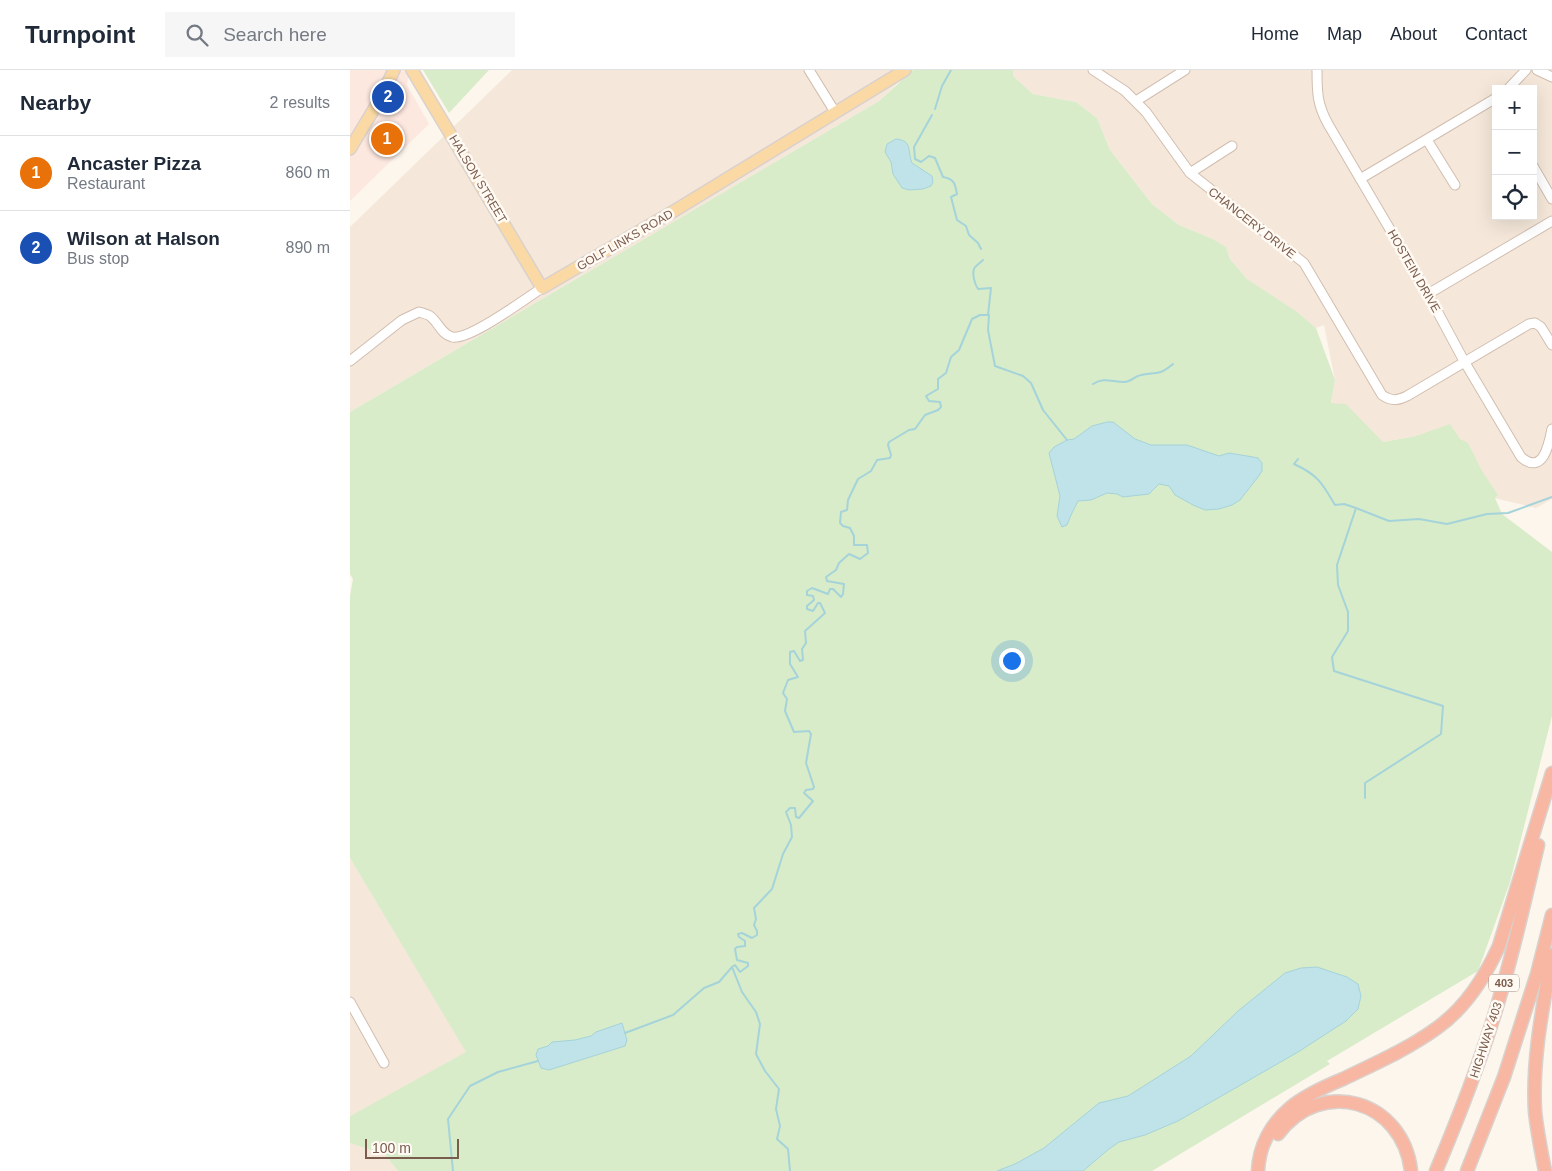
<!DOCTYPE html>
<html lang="en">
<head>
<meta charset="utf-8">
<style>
  body { margin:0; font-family:Helvetica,sans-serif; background:#f6f6f7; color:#1f2937 }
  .controls { position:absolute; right:15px; top:15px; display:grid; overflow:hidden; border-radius:0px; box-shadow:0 5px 20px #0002 }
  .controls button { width:45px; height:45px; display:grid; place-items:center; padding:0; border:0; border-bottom:1px solid #e0e1e3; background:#fff; color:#1f2937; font:25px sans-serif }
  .scale { position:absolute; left:15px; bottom:12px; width:94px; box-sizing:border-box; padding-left:5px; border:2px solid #7a5c4d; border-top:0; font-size:14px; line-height:18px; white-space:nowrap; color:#7a5c4d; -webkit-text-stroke:4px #fffaf3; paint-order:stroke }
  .you { position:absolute; left:661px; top:590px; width:18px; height:18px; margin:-12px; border:4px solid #fff; border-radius:50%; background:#1a73e8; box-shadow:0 0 0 8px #1a73e833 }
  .badge { display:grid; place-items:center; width:32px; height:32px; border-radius:50%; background:#1a73e8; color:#fff; font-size:16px; font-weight:700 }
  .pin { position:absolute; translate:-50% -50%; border:2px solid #fff; box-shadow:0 1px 5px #0006 }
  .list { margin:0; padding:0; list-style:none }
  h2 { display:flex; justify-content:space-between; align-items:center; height:65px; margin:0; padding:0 20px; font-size:21px }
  h2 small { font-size:16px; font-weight:400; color:#747a83 }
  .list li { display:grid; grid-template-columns:32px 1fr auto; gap:15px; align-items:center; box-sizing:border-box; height:75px; padding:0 20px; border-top:1px solid #e0e1e3 }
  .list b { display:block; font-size:19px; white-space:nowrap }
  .list p { margin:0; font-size:16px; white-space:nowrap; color:#747a83 }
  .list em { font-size:16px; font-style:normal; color:#747a83 }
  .icon { flex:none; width:28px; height:28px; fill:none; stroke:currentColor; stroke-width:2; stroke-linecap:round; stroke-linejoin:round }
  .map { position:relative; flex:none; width:1202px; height:1101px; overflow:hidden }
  header { display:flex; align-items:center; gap:30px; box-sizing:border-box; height:70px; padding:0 25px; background:#fff; border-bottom:1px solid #e0e1e3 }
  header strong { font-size:24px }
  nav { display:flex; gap:28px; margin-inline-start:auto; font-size:18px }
  .search { width:350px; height:45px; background:#f6f6f7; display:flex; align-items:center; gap:12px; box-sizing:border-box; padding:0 18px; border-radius:0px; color:#747a83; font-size:19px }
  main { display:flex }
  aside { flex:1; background:#fff }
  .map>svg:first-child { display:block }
  .residential { fill:#f5e8da; fill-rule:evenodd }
  .commercial { fill:#fde8e0 }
  .green { fill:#d8ecc9 }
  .water { fill:#bfe3e8; stroke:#a5d3da }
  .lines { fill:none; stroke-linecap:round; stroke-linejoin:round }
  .stream { stroke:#a5d3da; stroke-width:2 }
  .minor-casing { stroke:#d1beb0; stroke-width:11 }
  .major-casing { stroke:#dad1cd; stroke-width:14 }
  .highway-casing { stroke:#dad1cd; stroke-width:15 }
  .minor { stroke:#fff; stroke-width:9 }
  .major { stroke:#fbd9a5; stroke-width:11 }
  .highway { stroke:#f7b7a3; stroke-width:12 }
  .labels { text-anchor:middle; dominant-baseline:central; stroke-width:5; stroke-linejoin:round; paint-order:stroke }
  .shield { fill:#fffaf3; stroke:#a28b7f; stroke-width:1 }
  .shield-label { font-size:11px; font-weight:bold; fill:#7a5c4d }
  .street-label { font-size:12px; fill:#7a5c4d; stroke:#fffaf3 }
</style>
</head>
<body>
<header>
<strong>Turnpoint</strong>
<div class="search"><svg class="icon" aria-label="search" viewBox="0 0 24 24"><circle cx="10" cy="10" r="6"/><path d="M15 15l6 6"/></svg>Search here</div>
<nav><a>Home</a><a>Map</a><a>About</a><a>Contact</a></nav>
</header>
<main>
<aside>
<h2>Nearby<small>2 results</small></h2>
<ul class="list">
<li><span class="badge" style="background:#e8710a">1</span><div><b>Ancaster Pizza</b><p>Restaurant</p></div><em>860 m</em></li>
<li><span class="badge" style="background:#1a4fb4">2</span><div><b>Wilson at Halson</b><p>Bus stop</p></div><em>890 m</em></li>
</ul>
</aside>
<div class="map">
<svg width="1202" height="1101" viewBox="0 0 1202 1101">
  <rect width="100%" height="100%" fill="#fdf6ec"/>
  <!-- residential -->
  <path class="residential" d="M 162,0 L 561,0 L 529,31 L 0,342 L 0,157 Z
    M 663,0 L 1202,0 L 1202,429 L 1186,438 L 1144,428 L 1066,366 L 1033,372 L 981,333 L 985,310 L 974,255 L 966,258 L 947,243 L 897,209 L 880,189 L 876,177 L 863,169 L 829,155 L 802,134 L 760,80 L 747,48 L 726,32 L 683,24 L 663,6 ZM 1146,19 L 1183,19 L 1183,146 L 1146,146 Z
    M 0,788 L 117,982 L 0,1046 Z
    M 0,1073 L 35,1085 L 48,1101 L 0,1101 Z"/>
  <!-- commercial -->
  <path class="commercial" d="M 0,0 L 59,0 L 57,15 L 79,54 L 0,131 Z"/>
  <!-- green -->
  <path class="green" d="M 73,0 L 139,0 L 99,43 Z
    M 563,0 L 663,0 L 663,6 L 683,24 L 726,32 L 747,48 L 760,80 L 802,134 L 829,155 L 863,169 L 876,177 L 880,189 L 897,209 L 947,242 L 966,258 L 985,310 L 981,333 L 996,334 L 1033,372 L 1066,366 L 1100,354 L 1110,369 L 1118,373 L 1132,401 L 1148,425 L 1145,428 L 1152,444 L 1202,482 L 1202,646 L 1160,812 L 1128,901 L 977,991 L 980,994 L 802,1101 L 48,1101 L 35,1085 L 0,1073 L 0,1046 L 116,982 L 0,788 L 0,526 L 3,509 L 0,504 L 0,342 L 529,31 Z"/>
  <!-- water -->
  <path class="water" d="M 546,69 C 563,71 557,80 562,93 L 582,106 L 583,112 L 581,116 L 573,119 L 559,120 L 552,118 L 543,104 L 541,92 L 535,82 L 537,74 Z
    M 757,352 L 763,352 L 785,369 L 801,375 L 837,375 L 869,386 L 879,383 L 903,387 L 908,388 L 912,393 L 912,401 L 908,407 L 890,430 L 882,435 L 869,439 L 855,440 L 843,435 L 825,425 L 819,416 L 809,414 L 799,424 L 773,427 L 767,424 L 757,423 L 741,430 L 728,431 L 721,445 L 717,455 L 712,457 L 707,446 L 710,426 L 699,383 L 704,377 L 717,370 L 724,369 L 742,356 Z
    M 967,897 L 997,907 L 1008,914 L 1011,926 L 1008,939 L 996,951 L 948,982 L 828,1051 L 795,1065 L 769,1072 L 759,1079 L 733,1101 L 647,1101 L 665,1094 L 694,1078 L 749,1033 L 778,1026 L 841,986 L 888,941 L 935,903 L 951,898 Z
    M 272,953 L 277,970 L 275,976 L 199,1000 L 191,998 L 186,985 L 188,979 L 198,976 L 202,972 L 225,970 L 241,966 L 246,962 Z"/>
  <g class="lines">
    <!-- stream -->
    <path class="stream" d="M 585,39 L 592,16 L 601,0
      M 582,45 L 564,77 L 565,89 L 571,92 L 579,86 L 585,88 L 593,107 C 604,109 605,113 607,124 L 601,127 L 607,150 L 616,156 L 619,165 L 628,173 L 631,179
      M 639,245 L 638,260 L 645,296 L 673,306 L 681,313 L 693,340 L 717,370
      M 743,314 C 754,307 762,312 774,312 C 782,312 784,306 791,305 C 808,301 807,307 823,294
      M 948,389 L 944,394 C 968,405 972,413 985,435 L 994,434 L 1006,438 L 1039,451 L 1069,449 L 1097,454 L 1137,444 L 1158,443 L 1202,427
      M 1006,438 L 987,495 L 988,515 L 998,542 L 998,561 L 982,587 L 984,601 L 1093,636 L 1091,664 L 1015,713 L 1015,728
      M 382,897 L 385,895 L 390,902 L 398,896 L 398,893 L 387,890 L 385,879 L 387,877 L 395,876 L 395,871 L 389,867 L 388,864 L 392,863 L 402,868 L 407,865 L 407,861 L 404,855 L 406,849 L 404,838 L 422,819 L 433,784 L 442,767 L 441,755 L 436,742 L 440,738 L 445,738 L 446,747 L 449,748 L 463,731 L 454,723 L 456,720 L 463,719 L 464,717 L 456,693 L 461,664 L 459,661 L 444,662 L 435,641 L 437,629 L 433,623 L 438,610 L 448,607 L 440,594 L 440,582 L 444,581 L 450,591 L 453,590 L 452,579 L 456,573 L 455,561 L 475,543 L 470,533 L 468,533 L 463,541 L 457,539 L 457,536 L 464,530 L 463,526 L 457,525 L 457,521 L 462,518 L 478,524 L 480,519 L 483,519 L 491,527 L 493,524 L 494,514 L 477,511 L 476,507 L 486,500 L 489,493 L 499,484 L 510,489 L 518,483 L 517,475 L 504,475 L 504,466 L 500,458 L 493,456 L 490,453 L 491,442 L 497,440 L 498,430 L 508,409 L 521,401 L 527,390 L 540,388 L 541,385 L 538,375 L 539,372 L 559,360 L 565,359 L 575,345 L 588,340 L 591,337 L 590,332 L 579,331 L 576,326 L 588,319 L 588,309 L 596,303 L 601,287 L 609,280 L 622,249 L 630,245 L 638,245 L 641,218 L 628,219 C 625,215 622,204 624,199 C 625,196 630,193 633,190
      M 382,897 L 392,922 L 406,942 L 410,954 L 406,984 L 415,1001 L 429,1019 L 426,1039 L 430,1056 L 427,1069 L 438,1079 L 440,1101
      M 275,963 L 323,945 L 354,918 L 369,912 L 382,897
      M 103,1101 L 98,1049 L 120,1016 L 148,1002 L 188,991"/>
    <defs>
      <path id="minor" d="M 459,0 L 485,42
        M 743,0 L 775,21 L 796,42 L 840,103 L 954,193 L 1032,325 C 1041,331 1047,331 1057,326 L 1179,254 L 1185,253 L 1191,257 L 1202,275
        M 967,0 C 967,22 967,34 978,54 L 1078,224 L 1114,291 L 1171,387 C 1193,406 1199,374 1202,359
        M 1187,0 L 1202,7
        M 1158,19 L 1176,0
        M 786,31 L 835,0
        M 1077,70 L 1105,115
        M 1183,96 L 1202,129
        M 840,103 L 882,76
        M 1010,109 L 1146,28
        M 1078,224 L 1202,151
        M 0,291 L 52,250 L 69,242 C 72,243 77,244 80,246 C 89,253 91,264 102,267 C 119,271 175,229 192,218
        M 0,932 L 34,993"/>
      <path id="major" d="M 62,0 L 192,218 L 324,141 L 555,0
        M 0,79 L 30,29 L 44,0"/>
      <path id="highway" d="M 928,1064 C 971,1006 1053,1030 1061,1101
        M 908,1101 C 909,1076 921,1054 940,1038 C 954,1026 976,1016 993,1009 C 1026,993 1058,979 1087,958 C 1115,938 1135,907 1149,876 L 1202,703
        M 1086,1101 C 1110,1044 1133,986 1150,926 C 1165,876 1176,825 1188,775
        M 1117,1101 L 1154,1007 L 1187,904 L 1202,845
        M 1195,1101 C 1191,1081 1187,1061 1185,1041 C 1182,988 1193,936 1202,885"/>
    </defs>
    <!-- minor casing -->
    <use href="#minor" class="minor-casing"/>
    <!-- major casing -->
    <use href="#major" class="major-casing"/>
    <!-- highway casing -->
    <use href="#highway" class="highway-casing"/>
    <!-- minor -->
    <use href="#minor" class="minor"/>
    <!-- major -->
    <use href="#major" class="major"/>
    <!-- highway -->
    <use href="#highway" class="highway"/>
  </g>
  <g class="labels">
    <!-- shield labels -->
    <rect class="shield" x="1139" y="904.5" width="30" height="17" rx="4"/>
    <g class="shield-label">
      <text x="1154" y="913">403</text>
    </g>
    <!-- street labels -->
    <g class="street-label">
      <text transform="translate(128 109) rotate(59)">HALSON STREET</text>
      <text transform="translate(902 153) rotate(38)">CHANCERY DRIVE</text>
      <text transform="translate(275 170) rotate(-30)">GOLF LINKS ROAD</text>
      <text transform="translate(1064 201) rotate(60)">HOSTEIN DRIVE</text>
      <text transform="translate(1136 970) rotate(-72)">HIGHWAY 403</text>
    </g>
  </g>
</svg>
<div class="controls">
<button>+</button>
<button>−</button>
<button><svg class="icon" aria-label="locate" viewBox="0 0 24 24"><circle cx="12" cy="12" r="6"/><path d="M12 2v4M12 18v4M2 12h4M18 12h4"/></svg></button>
</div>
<div class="scale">100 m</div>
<div class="you"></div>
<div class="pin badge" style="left:37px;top:69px;background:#e8710a">1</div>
<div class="pin badge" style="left:38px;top:27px;background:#1a4fb4">2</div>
</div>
</main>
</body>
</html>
